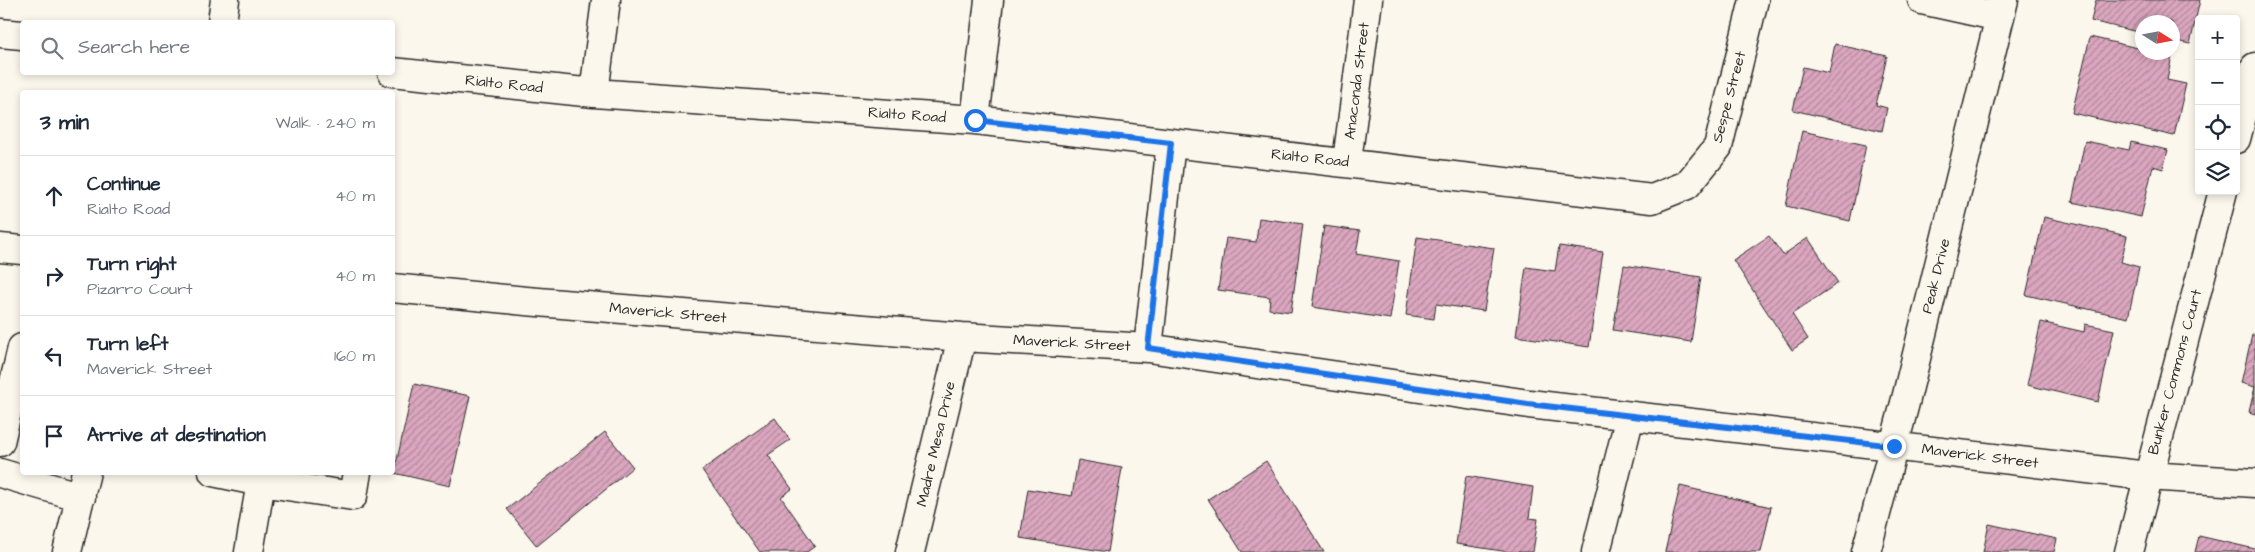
<!DOCTYPE html>
<html lang="en">
<head>
<meta charset="utf-8">
<style>
  body { margin:0; font-family:"Architects Daughter",sans-serif; background:#f2f2f3; color:#1f2937 }
  .controls { position:absolute; right:15px; top:15px; display:grid; overflow:hidden; border-radius:5px; box-shadow:0 2px 8px #0003 }
  .controls button { width:45px; height:45px; display:grid; place-items:center; padding:0; border:0; border-bottom:1px solid #e0e1e3; background:#fff; color:#1f2937; font:25px sans-serif }
  .compass { position:absolute; left:2135px; top:15px; width:45px; height:45px; border-radius:50%; background:#fff; box-shadow:0 2px 8px #0003; rotate:101deg }
  .stop { position:absolute; width:15px; height:15px; margin:-11px; border:4px solid #1a73e8; border-radius:50%; background:#fff }
  .stop.end { background:#1a73e8; border-color:#fff; box-shadow:0 1px 5px #0008 }
  .list { margin:0; padding:0; list-style:none }
  h2 { display:flex; justify-content:space-between; align-items:center; height:65px; margin:0; padding:0 20px; font-size:21px }
  h2 small { font-size:16px; font-weight:400; color:#747a83 }
  .list li { display:grid; grid-template-columns:32px 1fr auto; gap:15px; align-items:center; box-sizing:border-box; height:80px; padding:0 20px; border-top:1px solid #e0e1e3 }
  .list b { display:block; font-size:19px; white-space:nowrap }
  .list p { margin:0; font-size:16px; white-space:nowrap; color:#747a83 }
  .list em { font-size:16px; font-style:normal; color:#747a83 }
  .icon { flex:none; width:28px; height:28px; fill:none; stroke:currentColor; stroke-width:2; stroke-linecap:round; stroke-linejoin:round }
  .map { position:relative; flex:none; width:2255px; height:552px; overflow:hidden }
  .search { position:absolute; background:#fff; box-shadow:0 2px 8px #0003; left:20px; top:20px; width:375px; height:55px; display:flex; align-items:center; gap:12px; box-sizing:border-box; padding:0 18px; border-radius:5px; color:#747a83; font-size:19px }
  .panel { position:absolute; background:#fff; box-shadow:0 2px 8px #0003; left:20px; top:90px; width:375px; height:385px; border-radius:5px }
  .map>svg:first-child { display:block }
  .building { fill:url(#building-hatch); stroke:#2b2b2b }
  .lines { fill:none; stroke-linecap:round; stroke-linejoin:round }
  .minor-casing { stroke:#2b2b2b; stroke-width:31 }
  .minor { stroke:#fbf7ec; stroke-width:28 }
  .route { stroke:#1a73e8; stroke-width:6 }
  .labels { text-anchor:middle; dominant-baseline:central; stroke-width:5; stroke-linejoin:round; paint-order:stroke }
  .street-label { font-size:15px; fill:#2b2b2b; stroke:#fbf7ec }
</style>
</head>
<body>
<div class="map">
<svg width="2255" height="552" viewBox="0 0 2255 552">
  <defs>
    <pattern id="building-hatch" width="6" height="6" patternUnits="userSpaceOnUse" patternTransform="scale(1.25)"><rect width="6" height="6" fill="#dba6bf"/><path d="M-1 1l2-2M0 6l6-6M5 7l2-2" fill="none" stroke="#b2879b"/></pattern>
  </defs>
  <rect width="100%" height="100%" fill="#fbf7ec"/>
  <filter id="ink" filterUnits="userSpaceOnUse"><feTurbulence type="fractalNoise" baseFrequency=".02" numOctaves="2"/><feDisplacementMap in="SourceGraphic" scale="10" xChannelSelector="R" yChannelSelector="G"/><feConvolveMatrix kernelMatrix="1 2 1 2 8 2 1 2 1" color-interpolation-filters="sRGB"/></filter>
  <g filter="url(#ink)">
    <!-- building -->
    <path class="building" d="M 2096,0 L 2200,0 L 2190,44 L 2172,40 L 2172,22 L 2142,22 L 2142,33 L 2091,21 Z
      M 2090,37 L 2142,49 L 2142,52 L 2158,52 L 2172,56 L 2167,80 L 2186,84 L 2174,136 L 2072,113 Z
      M 1835,44 L 1887,56 L 1876,105 L 1887,108 L 1882,131 L 1793,110 L 1803,67 L 1829,73 Z
      M 1802,131 L 1866,145 L 1850,221 L 1786,206 Z
      M 2085,141 L 2129,150 L 2131,142 L 2168,150 L 2163,169 L 2153,166 L 2141,217 L 2072,202 Z
      M 2044,217 L 2127,236 L 2121,262 L 2139,267 L 2128,318 L 2026,295 Z
      M 1259,218 L 1303,224 L 1291,312 L 1269,309 L 1270,297 L 1218,290 L 1226,238 L 1256,242 Z
      M 1324,226 L 1360,231 L 1356,254 L 1399,261 L 1390,319 L 1312,307 Z
      M 1769,236 L 1783,255 L 1808,238 L 1838,283 L 1792,314 L 1808,339 L 1792,350 L 1733,260 Z
      M 1417,237 L 1494,248 L 1484,311 L 1436,304 L 1434,319 L 1406,315 Z
      M 1559,246 L 1603,252 L 1589,347 L 1516,336 L 1526,267 L 1555,271 Z
      M 1624,265 L 1701,277 L 1691,342 L 1613,330 Z
      M 2041,322 L 2084,332 L 2085,324 L 2114,330 L 2098,402 L 2027,385 Z
      M 2252,335 L 2255,335 L 2255,414 L 2249,412 L 2255,387 L 2241,383 Z
      M 414,384 L 470,396 L 450,486 L 394,473 Z
      M 775,418 L 790,440 L 768,455 L 792,489 L 781,497 L 815,546 L 807,552 L 760,552 L 702,470 Z
      M 605,432 L 633,467 L 537,546 L 507,509 Z
      M 1078,460 L 1122,468 L 1108,552 L 1020,538 L 1028,489 L 1072,496 Z
      M 1266,461 L 1324,552 L 1242,552 L 1208,499 Z
      M 1466,476 L 1533,487 L 1529,518 L 1538,519 L 1533,552 L 1509,552 L 1456,544 Z
      M 1680,486 L 1771,507 L 1761,552 L 1665,552 Z
      M 1989,524 L 2057,539 L 2054,552 L 1983,552 Z
      M 2199,536 L 2255,549 L 2255,552 L 2195,552 Z"/>
    <g class="lines">
      <defs>
        <path id="minor" d="M 1922,0 L 2000,17
          M 222,22 L 225,0
          M 0,33 L 22,35
          M 392,72 L 594,93 L 975,120 L 1652,199 L 1687,185 L 1718,147 L 1754,0
          M 594,93 L 606,0
          M 975,120 L 989,0
          M 2236,139 L 2255,67
          M 1347,161 L 1368,0
          M 0,248 L 22,250
          M 392,288 L 526,301 L 962,337 L 1148,348 L 1529,404 L 2148,476 L 2255,483
          M 1148,348 L 1171,143
          M 0,442 L 22,348
          M 213,472 L 261,482 L 249,552
          M 0,473 L 81,497
          M 261,482 L 353,496 L 357,472
          M 67,552 L 86,472
          M 910,552 L 962,337
          M 1596,552 L 1630,416
          M 1866,552 L 1906,399 L 2004,0
          M 2129,552 L 2223,191"/>
      </defs>
      <!-- minor casing -->
      <use href="#minor" class="minor-casing"/>
      <!-- minor -->
      <use href="#minor" class="minor"/>
    </g>
  </g>
  <g class="lines" filter="url(#ink)">
    <!-- route -->
    <path class="route" d="M 975,120 L 1171,143 L 1148,348 L 1528,404 L 1894,446"/>
  </g>
  <g class="labels">
    <!-- street labels -->
    <g class="street-label">
      <text transform="translate(1357 81) rotate(-83)">Anaconda Street</text>
      <text transform="translate(504 84) rotate(6)">Rialto Road</text>
      <text transform="translate(1729 97) rotate(-75)">Sespe Street</text>
      <text transform="translate(907 115) rotate(4)">Rialto Road</text>
      <text transform="translate(1310 158) rotate(6)">Rialto Road</text>
      <text transform="translate(1936 276) rotate(-76)">Peak Drive</text>
      <text transform="translate(668 313) rotate(5)">Maverick Street</text>
      <text transform="translate(1072 343) rotate(3)">Maverick Street</text>
      <text transform="translate(2175 372) rotate(-75)">Bunker Commons Court</text>
      <text transform="translate(936 444) rotate(-77)">Madre Mesa Drive</text>
      <text transform="translate(1980 456) rotate(7)">Maverick Street</text>
    </g>
  </g>
</svg>
<div class="controls">
<button>+</button>
<button>−</button>
<button><svg class="icon" aria-label="locate" viewBox="0 0 24 24"><circle cx="12" cy="12" r="6"/><path d="M12 2v4M12 18v4M2 12h4M18 12h4"/></svg></button>
<button><svg class="icon" aria-label="layers" viewBox="0 0 24 24"><path d="M12 4l9 5-9 5-9-5zM3 14l9 5 9-5"/></svg></button>
</div>
<svg class="compass" viewBox="-18 -18 36 36"><path d="M0-13l5 13h-10z" fill="#e53935"/><path d="M0 13l5-13h-10z" fill="#747a83"/></svg>
<div class="stop" style="left:975px;top:120px"></div>
<div class="stop end" style="left:1894px;top:446px"></div>
<div class="search"><svg class="icon" aria-label="search" viewBox="0 0 24 24"><circle cx="10" cy="10" r="6"/><path d="M15 15l6 6"/></svg>Search here</div>
<section class="panel">
<h2>3 min<small>Walk · 240 m</small></h2>
<ul class="list">
<li><svg class="icon" aria-label="ahead" viewBox="0 0 24 24"><path d="M12 20V5M6 11l6-6 6 6"/></svg><div><b>Continue</b><p>Rialto Road</p></div><em>40 m</em></li>
<li><svg class="icon" aria-label="right" viewBox="0 0 24 24"><path d="M7 20v-9h11M14 6l5 5-5 5"/></svg><div><b>Turn right</b><p>Pizarro Court</p></div><em>40 m</em></li>
<li><svg class="icon" aria-label="left" viewBox="0 0 24 24"><path d="M17 20v-9H6M10 6l-5 5 5 5"/></svg><div><b>Turn left</b><p>Maverick Street</p></div><em>160 m</em></li>
<li><svg class="icon" aria-label="arrive" viewBox="0 0 24 24"><path d="M6 21V4h12l-3 4 3 4H6"/></svg><div><b>Arrive at destination</b></div></li>
</ul>
</section>
</div>
</body>
</html>
